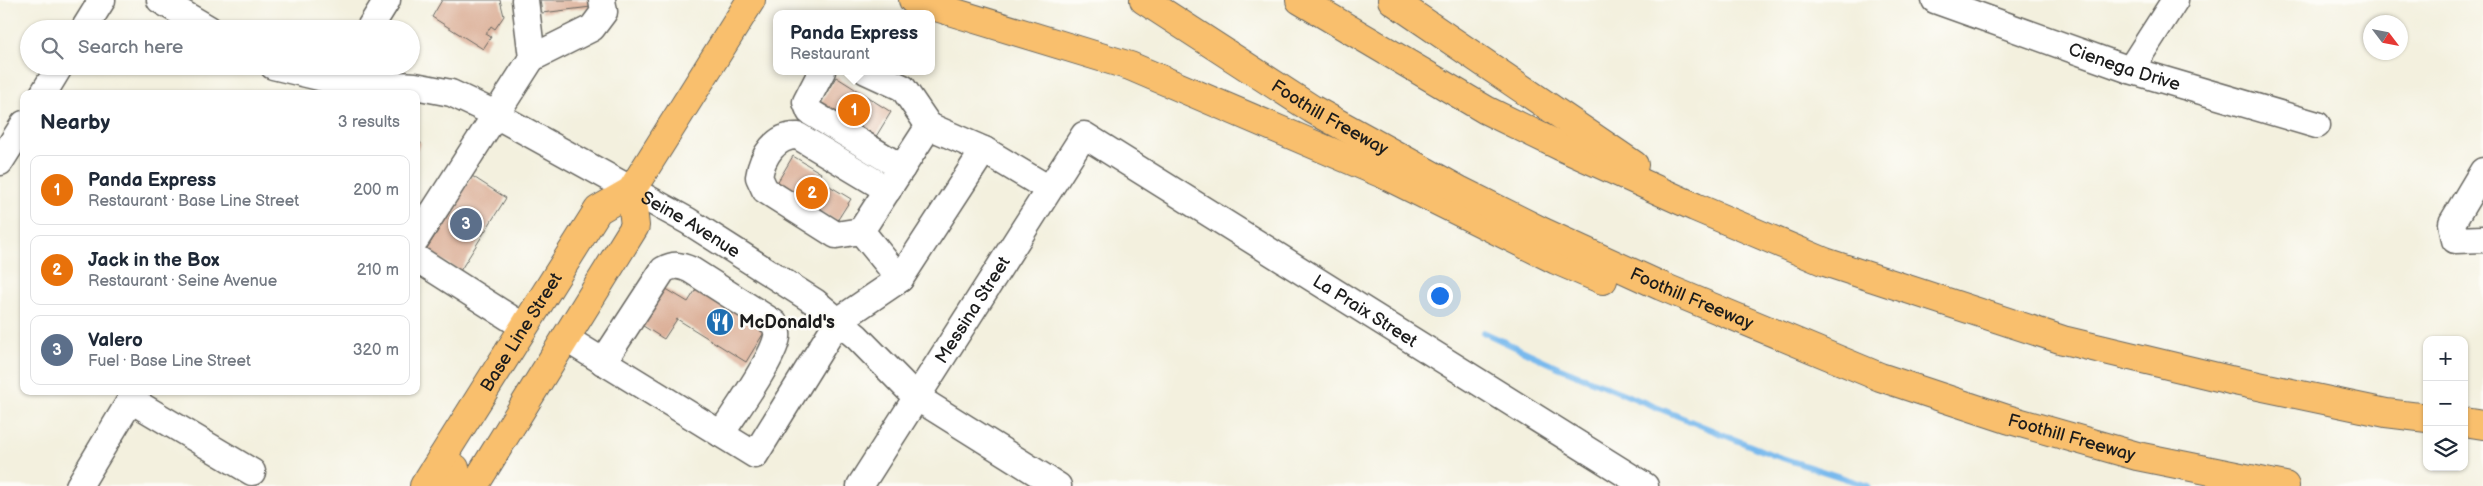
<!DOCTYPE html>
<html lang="en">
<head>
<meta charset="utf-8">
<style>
  body { margin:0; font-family:"Balsamiq Sans",sans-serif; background:#f2f2f3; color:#1f2937 }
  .controls { position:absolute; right:15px; bottom:15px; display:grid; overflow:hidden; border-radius:10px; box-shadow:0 1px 4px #0004 }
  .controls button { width:45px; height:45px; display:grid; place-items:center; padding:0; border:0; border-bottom:1px solid #e0e1e3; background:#fff; color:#1f2937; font:25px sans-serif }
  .compass { position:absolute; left:2363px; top:15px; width:45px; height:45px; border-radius:50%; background:#fff; box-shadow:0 1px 4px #0004; rotate:122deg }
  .you { position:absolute; left:1439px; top:295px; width:18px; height:18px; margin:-12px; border:4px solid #fff; border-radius:50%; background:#1a73e8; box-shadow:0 0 0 8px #1a73e833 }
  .badge { display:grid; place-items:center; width:32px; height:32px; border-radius:50%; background:#d93025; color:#fff; font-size:16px; font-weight:700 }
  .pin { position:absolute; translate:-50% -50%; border:2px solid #fff; box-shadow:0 1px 5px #0006 }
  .popup { position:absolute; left:773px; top:10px; width:162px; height:65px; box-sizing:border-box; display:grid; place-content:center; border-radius:10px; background:#fff; filter:drop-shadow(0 1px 4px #0005); font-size:16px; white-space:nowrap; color:#747a83 }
  .popup b { font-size:19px; color:#1f2937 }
  .popup::after { content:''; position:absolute; left:50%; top:100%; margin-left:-10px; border:10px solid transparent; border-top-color:#fff }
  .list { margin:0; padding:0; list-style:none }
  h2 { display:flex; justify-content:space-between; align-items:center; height:65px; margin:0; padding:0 20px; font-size:21px }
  h2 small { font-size:16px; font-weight:400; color:#747a83 }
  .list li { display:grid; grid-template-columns:32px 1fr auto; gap:15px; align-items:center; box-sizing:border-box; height:70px; margin:0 10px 10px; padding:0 10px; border:1px solid #e0e1e3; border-radius:10px }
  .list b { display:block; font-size:19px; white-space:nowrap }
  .list p { margin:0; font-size:16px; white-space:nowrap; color:#747a83 }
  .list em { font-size:16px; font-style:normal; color:#747a83 }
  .icon { flex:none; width:28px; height:28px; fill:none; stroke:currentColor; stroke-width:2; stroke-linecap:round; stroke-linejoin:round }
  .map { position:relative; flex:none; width:2483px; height:486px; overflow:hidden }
  .search { position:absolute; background:#fff; box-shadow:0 1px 4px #0004; left:20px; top:20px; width:400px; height:55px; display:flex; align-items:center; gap:12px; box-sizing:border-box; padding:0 18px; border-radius:28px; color:#747a83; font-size:19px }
  .panel { position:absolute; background:#fff; box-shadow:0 1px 4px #0004; left:20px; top:90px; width:400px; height:305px; border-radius:10px }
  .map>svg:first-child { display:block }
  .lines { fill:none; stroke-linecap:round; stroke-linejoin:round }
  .stream { stroke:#78b9ed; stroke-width:6 }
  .building { fill:#dcb099 }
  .minor-casing { stroke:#676660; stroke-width:29 }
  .major-casing { stroke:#676660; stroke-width:30 }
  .highway-casing { stroke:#676660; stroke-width:30 }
  .minor { stroke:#fff; stroke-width:26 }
  .major { stroke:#f9bf6d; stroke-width:28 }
  .highway { stroke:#f9bf6d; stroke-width:28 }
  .labels { text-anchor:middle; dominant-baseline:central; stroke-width:5; stroke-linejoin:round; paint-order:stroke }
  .street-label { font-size:18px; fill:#1c1c1c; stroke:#fdfcf7 }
  .poi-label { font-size:18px; font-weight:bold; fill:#1c1c1c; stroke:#fdfcf7; text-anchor:start }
</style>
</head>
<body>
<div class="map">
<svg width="2483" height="486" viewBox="0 0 2483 486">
  <rect width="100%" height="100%" fill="#fdfcf7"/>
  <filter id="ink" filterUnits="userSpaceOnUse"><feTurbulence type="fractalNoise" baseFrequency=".02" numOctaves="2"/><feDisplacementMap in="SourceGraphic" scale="10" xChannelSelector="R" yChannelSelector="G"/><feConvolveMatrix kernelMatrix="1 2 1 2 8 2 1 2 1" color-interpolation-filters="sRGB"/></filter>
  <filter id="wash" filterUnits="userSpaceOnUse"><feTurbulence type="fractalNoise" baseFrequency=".0096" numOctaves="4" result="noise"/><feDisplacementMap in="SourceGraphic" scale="20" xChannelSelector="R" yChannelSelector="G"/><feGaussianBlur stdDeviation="1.12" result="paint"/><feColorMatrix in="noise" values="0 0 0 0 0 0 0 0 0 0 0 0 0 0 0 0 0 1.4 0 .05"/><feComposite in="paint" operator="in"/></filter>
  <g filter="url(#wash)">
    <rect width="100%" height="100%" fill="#f3f0de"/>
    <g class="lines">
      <!-- stream -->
      <path class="stream" d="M 1483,332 L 1558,367 L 1773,455 L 1868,486"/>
    </g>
    <g id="blocks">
      <!-- building -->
      <path class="building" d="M 442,0 L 500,0 L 504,16 L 495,29 L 491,26 L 486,34 L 491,37 L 483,49 L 432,17 Z
        M 540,0 L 590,0 L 591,7 L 542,13 Z
        M 836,77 L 891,112 L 872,143 L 817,109 Z
        M 416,140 L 421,143 L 416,151 Z
        M 793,156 L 821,173 L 818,179 L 851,199 L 837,221 L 774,188 Z
        M 472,176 L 506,198 L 460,271 L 426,250 Z
        M 700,283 L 768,326 L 746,362 L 677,319 L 664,339 L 640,324 L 663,287 L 688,302 Z"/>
    </g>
  </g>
  <g filter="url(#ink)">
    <use href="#blocks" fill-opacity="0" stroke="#676660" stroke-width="1"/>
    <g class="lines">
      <defs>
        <g id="minor">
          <path d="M 160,0 L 209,29"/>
          <path id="s1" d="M 1935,0 L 2130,70 L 2317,125"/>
          <path d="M 84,29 L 102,0"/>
          <path d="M 369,29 L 387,0"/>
          <path d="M 532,58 L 592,28 L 604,12 L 602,0"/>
          <path id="s2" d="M 273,66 L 336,81 L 415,86 L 451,93 L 485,109 L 688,221 L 815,302 L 857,337 L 916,397 L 1058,486"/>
          <path d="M 2130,70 L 2175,0"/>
          <path d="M 822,71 L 806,102 L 810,112 L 902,168"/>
          <path d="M 866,71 L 903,88 L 929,126"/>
          <path d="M 43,94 L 60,66"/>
          <path d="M 0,162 L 24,124"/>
          <path d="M 2483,171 L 2452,223 L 2455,240 L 2483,239"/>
          <path d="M 861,231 L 836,235 L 765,190 L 759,177 C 762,156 776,135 798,136 L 888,190"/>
          <path d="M 416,239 L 532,58 L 525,0"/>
          <path d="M 416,258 L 524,327"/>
          <path d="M 900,279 L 861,231 L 929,126 L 984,150"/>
          <path d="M 565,338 L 755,455 L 838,321 L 900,279 L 984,150 L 1049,189"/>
          <path d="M 603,362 L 663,270 C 674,264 680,265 691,270 L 774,323 C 776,328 778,331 777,337 C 773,360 735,412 721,434"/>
          <path d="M 131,400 L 252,472"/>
          <path d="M 79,486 L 136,391"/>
          <path id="s3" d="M 860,486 L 1084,135 L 1645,486"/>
        </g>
        <g id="major">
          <path d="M 441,459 L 455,468 L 457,480 L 454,486"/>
          <path id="s4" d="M 424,486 L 598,210 L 631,191 L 751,0"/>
          <path d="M 474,486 L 635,226 L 631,191"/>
        </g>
        <g id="highway">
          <path d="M 913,0 L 1130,66 L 1383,174 L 1556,260 L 1603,280"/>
          <path id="s5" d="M 1144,0 L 1312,109 L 1459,190 L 1543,232 L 1661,286 L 1880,377 L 2007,419 L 2137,456 L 2285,486"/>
          <path d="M 1300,0 L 1486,110 L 1560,146 L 1695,207 L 1825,262 L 2063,340 L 2230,380 L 2386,413 L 2427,418"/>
          <path d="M 1392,0 L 1634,165"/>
          <path d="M 2464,422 L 2483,425"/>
        </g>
      </defs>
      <!-- minor casing -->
      <use href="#minor" class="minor-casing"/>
      <!-- major casing -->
      <use href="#major" class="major-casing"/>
      <!-- highway casing -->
      <use href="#highway" class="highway-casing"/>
      <!-- minor -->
      <use href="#minor" class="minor"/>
      <!-- major -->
      <use href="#major" class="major"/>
      <!-- highway -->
      <use href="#highway" class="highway"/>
    </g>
  </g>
  <!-- icons -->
  <defs>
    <symbol id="restaurant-disc" viewBox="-11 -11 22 22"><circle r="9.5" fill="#1f6fb2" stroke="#fdfcf7"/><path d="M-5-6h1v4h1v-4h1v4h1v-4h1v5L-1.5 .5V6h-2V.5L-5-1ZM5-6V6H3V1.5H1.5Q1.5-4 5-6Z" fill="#fff"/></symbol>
  </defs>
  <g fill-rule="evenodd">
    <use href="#restaurant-disc" x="704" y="306" width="32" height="32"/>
  </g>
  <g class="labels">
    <!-- street labels -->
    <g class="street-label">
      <text stroke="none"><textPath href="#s1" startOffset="201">Cienega Drive</textPath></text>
      <text stroke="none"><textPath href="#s5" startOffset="220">Foothill Freeway</textPath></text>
      <text stroke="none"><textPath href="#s2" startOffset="454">Seine Avenue</textPath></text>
      <text stroke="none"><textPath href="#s5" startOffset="625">Foothill Freeway</textPath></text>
      <text stroke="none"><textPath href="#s3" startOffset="209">Messina Street</textPath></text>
      <text stroke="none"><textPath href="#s3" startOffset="748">La Praix Street</textPath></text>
      <text stroke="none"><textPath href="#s4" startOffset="182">Base Line Street</textPath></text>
      <text stroke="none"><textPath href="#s5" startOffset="1030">Foothill Freeway</textPath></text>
    </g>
    <!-- poi labels -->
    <g class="poi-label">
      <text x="739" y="322">McDonald's</text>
    </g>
  </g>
</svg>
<div class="controls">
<button>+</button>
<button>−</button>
<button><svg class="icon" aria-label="layers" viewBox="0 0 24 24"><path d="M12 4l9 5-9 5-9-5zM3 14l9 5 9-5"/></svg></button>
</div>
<svg class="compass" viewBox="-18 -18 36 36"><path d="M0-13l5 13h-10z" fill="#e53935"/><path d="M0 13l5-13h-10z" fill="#747a83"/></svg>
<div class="you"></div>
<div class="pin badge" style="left:854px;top:110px;background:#e8710a">1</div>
<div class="popup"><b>Panda Express</b>Restaurant</div>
<div class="pin badge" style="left:812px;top:193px;background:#e8710a">2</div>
<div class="pin badge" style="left:466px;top:224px;background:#5c6f8a">3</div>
<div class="search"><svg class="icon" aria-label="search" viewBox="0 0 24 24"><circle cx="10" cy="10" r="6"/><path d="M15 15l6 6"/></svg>Search here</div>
<section class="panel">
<h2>Nearby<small>3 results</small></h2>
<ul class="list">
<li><span class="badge" style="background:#e8710a">1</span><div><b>Panda Express</b><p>Restaurant · Base Line Street</p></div><em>200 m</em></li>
<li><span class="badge" style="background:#e8710a">2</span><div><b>Jack in the Box</b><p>Restaurant · Seine Avenue</p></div><em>210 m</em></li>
<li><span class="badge" style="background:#5c6f8a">3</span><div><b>Valero</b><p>Fuel · Base Line Street</p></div><em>320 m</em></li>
</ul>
</section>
</div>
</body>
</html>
